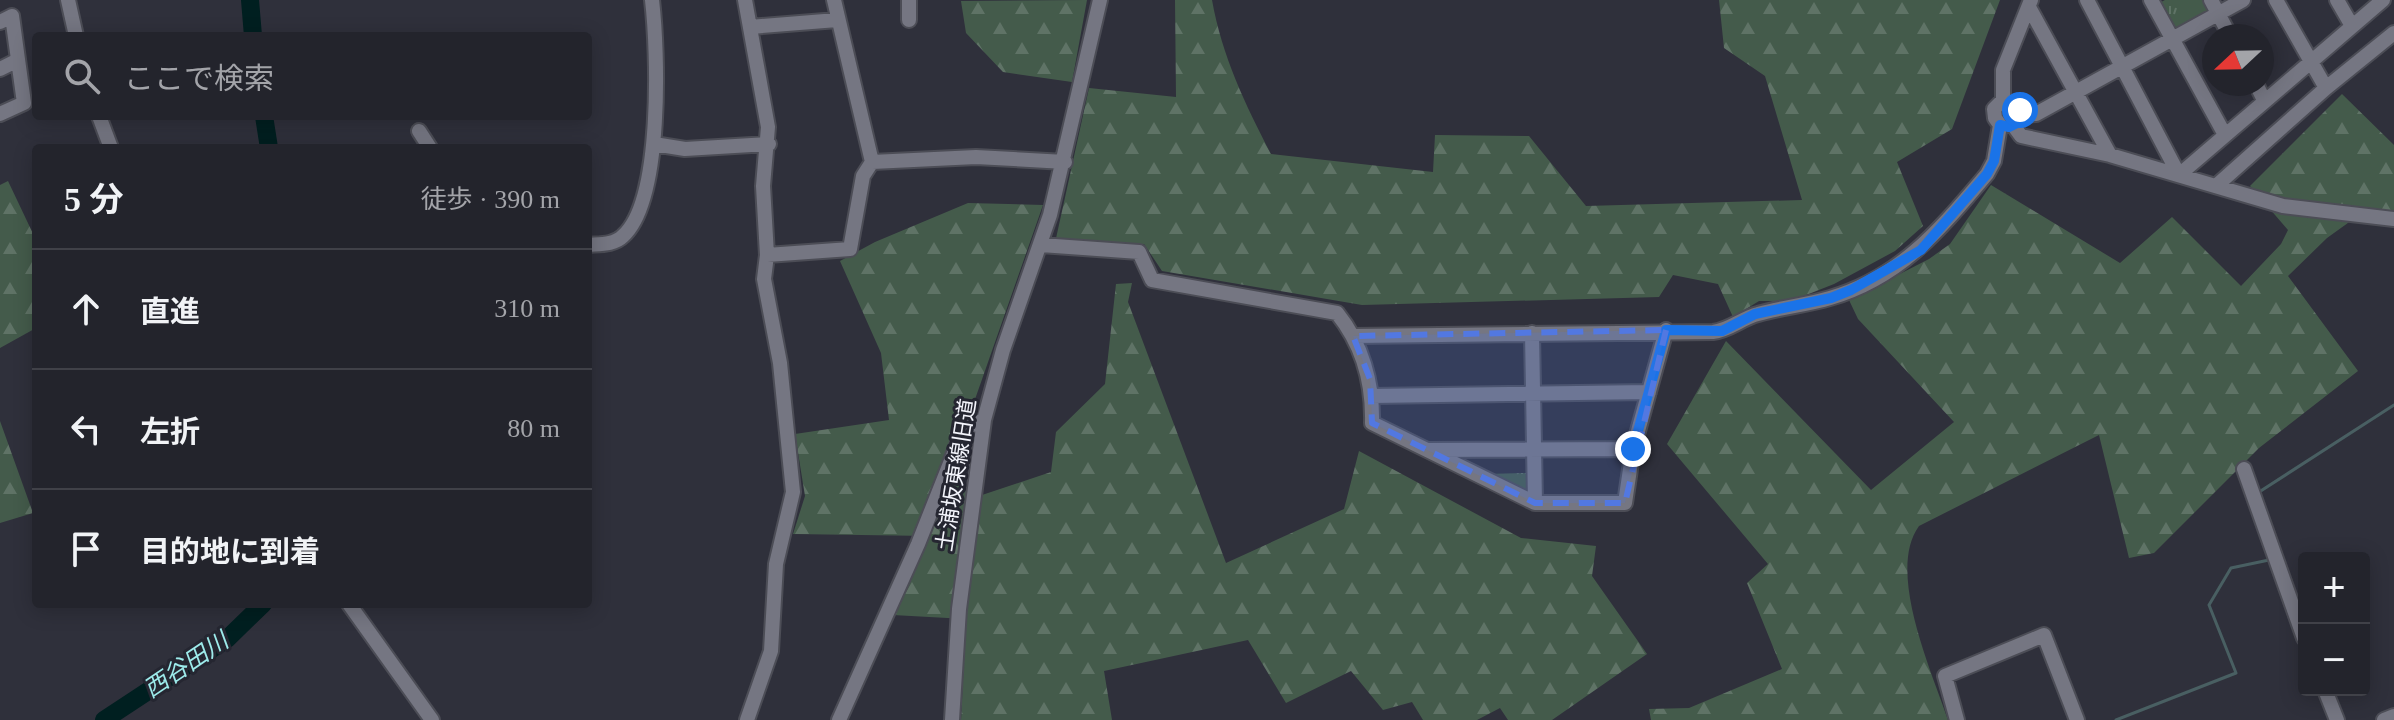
<!DOCTYPE html>
<html lang="ja">
<head>
<meta charset="utf-8">
<style>
  body { margin:0; font-family:"Times New Roman","Noto Sans JP",serif; background:#2b2c34; color:#f1f3f6 }
  .controls { position:absolute; right:24px; bottom:24px; display:grid; overflow:hidden; border-radius:8px; box-shadow:0 4px 20px #0003 }
  .controls button { width:72px; height:72px; display:grid; place-items:center; padding:0; border:0; border-bottom:2px solid #404148; background:#23242c; color:#f1f3f6; font:40px sans-serif }
  .compass { position:absolute; left:2202px; top:24px; width:72px; height:72px; border-radius:50%; background:#23242c; box-shadow:0 4px 20px #0003; rotate:248deg }
  .stop { position:absolute; width:24px; height:24px; margin:-18px; border:6px solid #1a73e8; border-radius:50%; background:#fff }
  .stop.end { background:#1a73e8; border-color:#fff; box-shadow:0 2px 8px #0008 }
  .list { margin:0; padding:0; list-style:none }
  h2 { display:flex; justify-content:space-between; align-items:center; height:104px; margin:0; padding:0 32px; font-size:34px }
  h2 small { font-size:26px; font-weight:400; color:#a3a4a9 }
  .list li { display:grid; grid-template-columns:52px 1fr auto; gap:24px; align-items:center; box-sizing:border-box; height:120px; padding:0 32px; border-top:2px solid #404148 }
  .list b { display:block; font-size:30px; white-space:nowrap }
  .list em { font-size:26px; font-style:normal; color:#a3a4a9 }
  .icon { flex:none; width:44px; height:44px; fill:none; stroke:currentColor; stroke-width:2; stroke-linecap:round; stroke-linejoin:round }
  .map { position:relative; flex:none; width:2394px; height:720px; overflow:hidden }
  .search { position:absolute; background:#23242c; box-shadow:0 4px 20px #0003; left:32px; top:32px; width:560px; height:88px; display:flex; align-items:center; gap:20px; box-sizing:border-box; padding:0 28px; border-radius:8px; color:#a3a4a9; font-size:30px }
  .panel { position:absolute; background:#23242c; box-shadow:0 4px 20px #0003; left:32px; top:144px; width:560px; height:464px; border-radius:8px }
  .map>svg:first-child { display:block }
  .forest { fill:url(#forest-firs) }
  .park { fill:url(#park-tufts) }
  .lines { fill:none; stroke-linecap:round; stroke-linejoin:round }
  .stream { stroke:#495f62; stroke-width:3 }
  .river { stroke:#001f20; stroke-width:18 }
  .minor-casing { stroke:#4c4d56; stroke-width:18 }
  .minor { stroke:#757682; stroke-width:14 }
  .route { stroke:#1a73e8; stroke-width:10 }
  .marked { fill:#5278e1; fill-opacity:0.2; stroke:#5278e1; stroke-width:6; stroke-dasharray:16 10; stroke-linejoin:round }
  .labels { text-anchor:middle; dominant-baseline:central; stroke-width:6; stroke-linejoin:round; paint-order:stroke }
  .street-label { font-size:22px; fill:#f3f4fb; stroke:#252631 }
  .water-label { font-size:24px; font-style:italic; fill:#9debeb; stroke:#252631 }
</style>
</head>
<body>
<div class="map">
<svg width="2394" height="720" viewBox="0 0 2394 720">
  <defs>
    <pattern id="forest-firs" width="22" height="20" patternUnits="userSpaceOnUse" patternTransform="scale(2)"><rect width="22" height="20" fill="#445b4b"/><path d="M5 1l3.5 6h-7zM16 11l3.5 6h-7z" fill="#5f7366"/></pattern>
    <pattern id="park-tufts" width="24" height="20" patternUnits="userSpaceOnUse" patternTransform="scale(2)"><rect width="24" height="20" fill="#445b4b"/><path d="M3 7l-1-3M5 7V3M7 7l1-3M15 17l-1-3M17 17v-4M19 17l1-3" fill="none" stroke="#5f7366"/></pattern>
  </defs>
  <rect width="100%" height="100%" fill="#2f303b"/>
  <!-- forest -->
  <path class="forest" d="M 1087,0 L 1072,82 L 1003,72 L 966,33 L 961,1 Z
    M 1175,0 L 1212,0 C 1222,56 1245,104 1271,154 L 1433,172 L 1435,135 L 1529,136 L 1586,206 L 1802,200 L 1765,76 L 1724,48 L 1719,0 L 2000,0 L 1952,129 L 1897,162 L 1923,226 L 1895,251 L 1834,284 L 1791,301 L 1759,301 L 1733,317 L 1718,284 L 1673,275 L 1659,297 L 1362,305 L 1162,271 L 1144,244 L 1055,243 L 1089,88 L 1176,97 Z
    M 2342,94 L 2394,145 L 2394,211 L 2366,210 L 2327,238 L 2288,276 L 2358,371 L 2259,448 L 2154,553 L 2129,558 L 2099,435 L 1919,526 C 1886,571 1932,672 1948,720 L 1651,720 L 1649,709 L 1689,708 L 1782,669 L 1747,583 L 1768,564 L 1667,444 L 1726,341 L 1871,490 L 1954,422 L 1858,319 L 1849,300 L 1929,259 L 1950,244 L 1991,185 L 2120,263 L 2172,217 L 2241,286 L 2281,244 L 2288,230 L 2250,186 Z
    M 8,181 L 36,240 L 36,328 L 0,348 L 0,185 Z
    M 968,203 L 1043,205 L 973,405 L 964,489 L 982,495 L 1051,472 L 1056,432 L 1105,384 L 1116,284 L 1132,283 L 1128,302 L 1226,563 L 1344,509 L 1359,451 L 1521,538 L 1596,546 L 1592,576 L 1647,654 L 1552,720 L 1508,720 L 1500,708 L 1477,720 L 1423,720 L 1412,702 L 1383,710 L 1351,671 L 1286,703 L 1248,640 L 1104,671 L 1112,720 L 961,720 L 966,619 L 893,615 L 930,536 L 793,534 L 805,496 L 795,434 L 889,420 L 881,353 L 840,261 L 875,242 Z
    M 0,421 L 33,513 L 0,523 Z"/>
  <!-- park -->
  <path class="park" d="M 2165,0 L 2206,0 L 2212,11 L 2174,31 L 2159,3 Z
    M 1528,473 L 1529,496 L 1485,474 Z"/>
  <g class="lines">
    <!-- stream -->
    <path class="stream" d="M 2256,494 L 2394,405
      M 2116,720 L 2236,673 L 2209,605 L 2231,568 L 2269,560 L 2268,557"/>
    <!-- river -->
    <path class="river" d="M 250,0 L 253,36
      M 264,116 L 269,148
      M 104,720 L 227,639 L 263,604"/>
    <defs>
      <path id="minor" d="M 68,0 L 76,36
        M 745,0 L 768,127 L 763,186 L 767,255 L 764,279 L 780,363 L 793,492 L 776,564 L 771,651 L 747,720
        M 834,0 L 872,162 L 976,157 L 1065,162
        M 2087,0 L 2179,175 L 2383,0
        M 2151,0 L 2225,135
        M 2211,0 L 2230,36
        M 2276,0 L 2326,88
        M 2337,0 L 2352,26
        M 2029,7 L 2110,155
        M 909,20 L 909,0
        M 0,22 L 12,16 L 24,103 L 0,114
        M 750,27 L 837,20
        M 0,69 L 18,60
        M 2256,84 L 2264,100
        M 2003,100 L 2003,70 L 2031,0
        M 2021,115 L 2036,114 L 2243,0
        M 99,116 L 111,148
        M 2013,125 L 2021,136 L 2110,155 L 2283,206 L 2394,219
        M 419,131 L 430,148
        M 654,144 L 685,149 L 769,144
        M 2216,186 L 2326,88 L 2394,33
        M 588,245 C 600,244 614,245 623,236 C 663,200 658,51 652,0
        M 1041,245 L 1139,252 L 1152,280 L 1337,313 C 1362,344 1373,383 1372,423 L 1535,503 L 1625,503 L 1633,449 L 1666,330
        M 767,255 L 850,249 L 863,176 L 872,162
        M 1532,333 L 1535,503
        M 1353,336 L 1713,332 C 1730,330 1742,318 1758,314 C 1782,307 1807,305 1830,298 C 1902,277 1941,228 1987,174 L 1994,161 L 2000,125 L 1995,118 L 1994,109 L 2003,100
        M 1371,396 L 1649,392
        M 1428,450 L 1633,449
        M 2244,469 L 2304,638
        M 349,604 L 432,720
        M 2325,690 L 2337,720
        M 839,720 L 918,544 L 962,433 L 967,427 L 984,420
        M 952,720 L 959,609 L 984,420 L 1003,350 L 1050,215 L 1100,0
        M 1957,720 L 1945,676 L 2044,635 L 2077,720
        M 2384,720 L 2394,716"/>
    </defs>
    <!-- minor casing -->
    <use href="#minor" class="minor-casing"/>
    <!-- minor -->
    <use href="#minor" class="minor"/>
  </g>
  <g class="lines">
    <!-- route -->
    <path class="route" d="M 1633,449 L 1666,330 L 1722,331 L 1755,314 L 1831,298 L 1851,290 L 1921,250 L 1987,174 L 1994,161 L 2000,125 L 2009,127 L 2017,123 L 2020,110"/>
  </g>
  <!-- marked area -->
  <path class="marked" d="M 1666,330 L 1625,503 L 1535,503 L 1372,423 L 1370,379 L 1353,336 Z"/>
  <g class="labels">
    <!-- street labels -->
    <g class="street-label">
      <text transform="translate(956 475) rotate(-81)">土浦坂東線旧道</text>
    </g>
    <!-- water labels -->
    <g class="water-label">
      <text transform="translate(186 665) rotate(-34)">西谷田川</text>
    </g>
  </g>
</svg>
<div class="controls">
<button>+</button>
<button>−</button>
</div>
<svg class="compass" viewBox="-18 -18 36 36"><path d="M0-13l5 13h-10z" fill="#e53935"/><path d="M0 13l5-13h-10z" fill="#a3a4a9"/></svg>
<div class="stop" style="left:2020px;top:110px"></div>
<div class="stop end" style="left:1633px;top:449px"></div>
<div class="search"><svg class="icon" aria-label="search" viewBox="0 0 24 24"><circle cx="10" cy="10" r="6"/><path d="M15 15l6 6"/></svg>ここで検索</div>
<section class="panel">
<h2>5 分<small>徒歩 · 390 m</small></h2>
<ul class="list">
<li><svg class="icon" aria-label="ahead" viewBox="0 0 24 24"><path d="M12 20V5M6 11l6-6 6 6"/></svg><div><b>直進</b></div><em>310 m</em></li>
<li><svg class="icon" aria-label="left" viewBox="0 0 24 24"><path d="M17 20v-9H6M10 6l-5 5 5 5"/></svg><div><b>左折</b></div><em>80 m</em></li>
<li><svg class="icon" aria-label="arrive" viewBox="0 0 24 24"><path d="M6 21V4h12l-3 4 3 4H6"/></svg><div><b>目的地に到着</b></div></li>
</ul>
</section>
</div>
</body>
</html>
